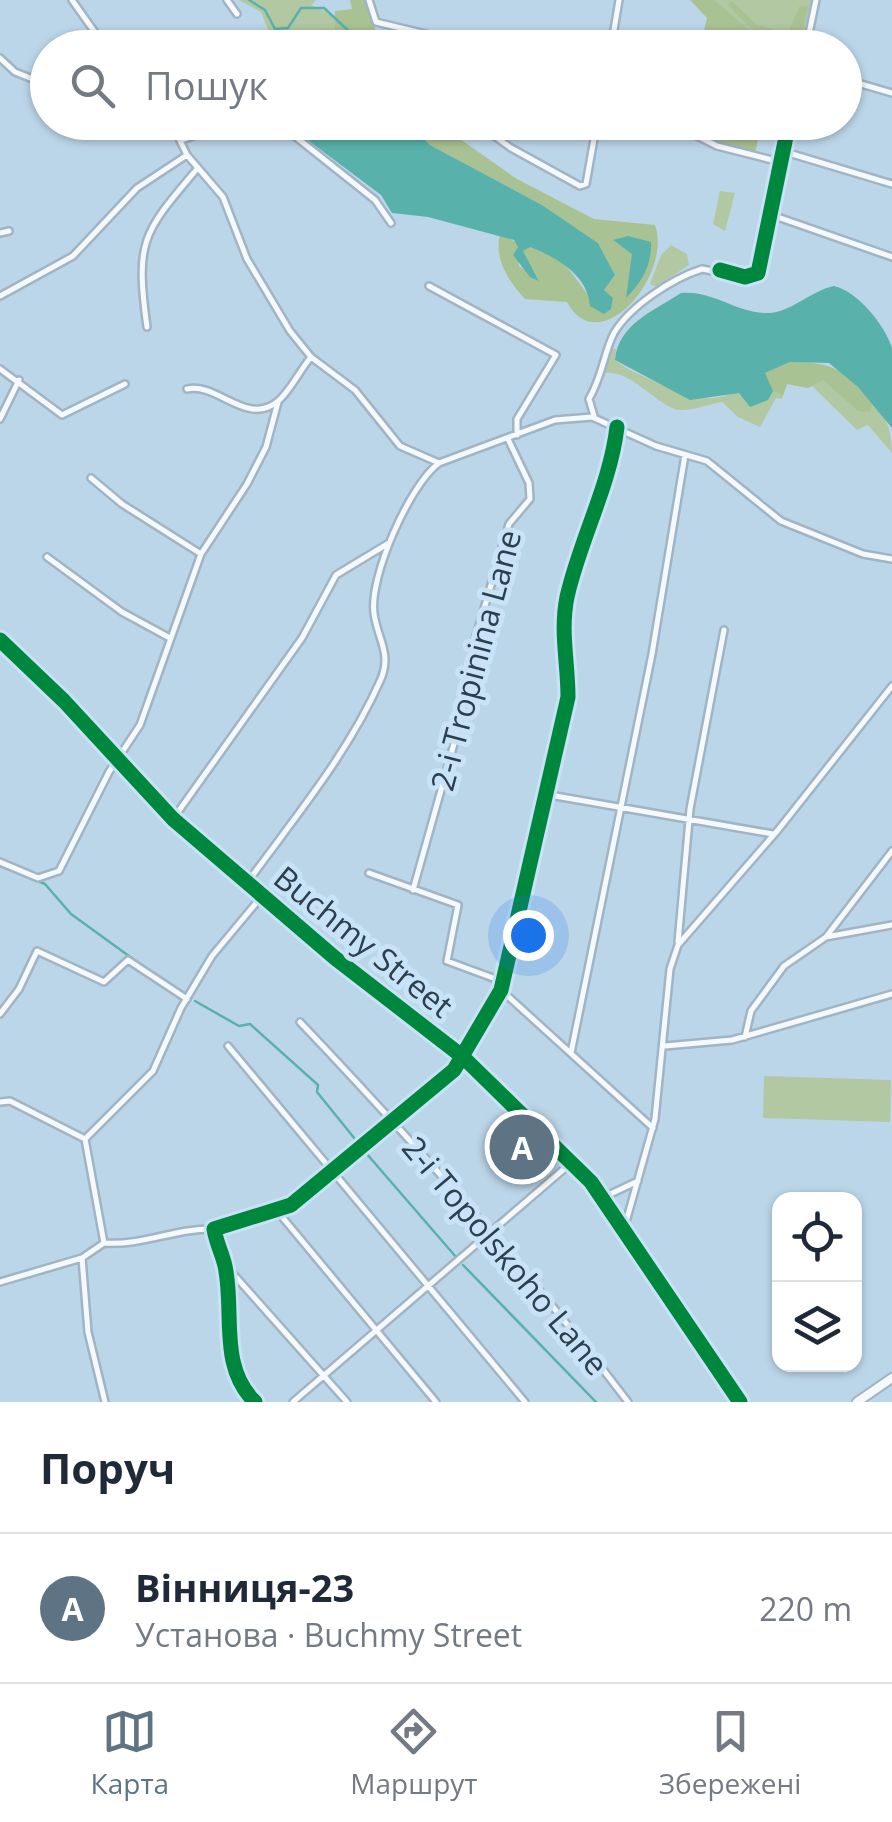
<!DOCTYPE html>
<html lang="uk">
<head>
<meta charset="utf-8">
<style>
  body { margin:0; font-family:"Open Sans",sans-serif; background:#f6f6f7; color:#1f2937 }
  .controls { position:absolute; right:30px; bottom:30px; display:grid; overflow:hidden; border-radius:20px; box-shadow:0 2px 8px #0004 }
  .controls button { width:90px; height:90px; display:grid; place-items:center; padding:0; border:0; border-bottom:2px solid #e0e1e3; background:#fff; color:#1f2937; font:50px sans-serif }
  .you { position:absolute; left:528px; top:935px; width:35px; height:35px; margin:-25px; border:8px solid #fff; border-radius:50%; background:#1a73e8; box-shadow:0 0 0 15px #1a73e833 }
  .badge { display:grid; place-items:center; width:65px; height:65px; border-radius:50%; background:#5e7484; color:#fff; font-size:32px; font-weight:700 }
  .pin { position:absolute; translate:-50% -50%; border:5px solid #fff; box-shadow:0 2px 10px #0006 }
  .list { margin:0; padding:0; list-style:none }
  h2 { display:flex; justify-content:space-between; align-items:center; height:130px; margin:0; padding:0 40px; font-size:42px }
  h2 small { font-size:32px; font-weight:400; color:#747a83 }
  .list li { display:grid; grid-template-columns:65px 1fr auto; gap:30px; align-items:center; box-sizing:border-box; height:150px; padding:0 40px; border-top:2px solid #e0e1e3 }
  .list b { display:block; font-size:38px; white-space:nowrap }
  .list p { margin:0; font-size:32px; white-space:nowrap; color:#747a83 }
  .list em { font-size:32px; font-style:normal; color:#747a83 }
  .icon { flex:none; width:55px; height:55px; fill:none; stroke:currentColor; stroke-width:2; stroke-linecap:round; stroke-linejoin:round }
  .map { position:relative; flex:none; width:892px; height:1402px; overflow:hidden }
  .search { position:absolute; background:#fff; box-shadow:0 2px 8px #0004; left:30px; right:30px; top:30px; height:110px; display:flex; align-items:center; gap:25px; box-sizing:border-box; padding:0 35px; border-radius:55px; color:#747a83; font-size:38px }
  .sheet { height:280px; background:#fff }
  nav { display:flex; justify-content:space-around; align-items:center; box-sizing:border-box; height:140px; border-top:2px solid #e0e1e3; background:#fff; font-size:28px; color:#747a83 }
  nav a { display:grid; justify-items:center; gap:5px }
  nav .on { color:#5e7484 }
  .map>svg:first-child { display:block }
  .green { fill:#b1c8a3 }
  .forest { fill:#a9c293 }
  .water { fill:#58b2ab }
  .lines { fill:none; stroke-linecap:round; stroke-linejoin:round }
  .stream { stroke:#58b2ab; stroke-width:2.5 }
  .street-casing { stroke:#a1b4c3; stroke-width:10 }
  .secondary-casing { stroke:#a1b4c3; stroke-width:12 }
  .street { stroke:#f5f9fc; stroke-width:5 }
  .secondary { stroke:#f5f9fc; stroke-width:8 }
  .cycleway-casing { stroke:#c8e3f8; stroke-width:21 }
  .cycleway { stroke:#00873e; stroke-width:15 }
  .labels { text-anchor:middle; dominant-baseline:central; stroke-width:10; stroke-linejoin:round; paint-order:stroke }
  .street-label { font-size:32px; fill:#2c3f4d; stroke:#c8e3f8 }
</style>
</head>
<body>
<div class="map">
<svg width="892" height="1402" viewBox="0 0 892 1402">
  <rect width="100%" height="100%" fill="#bcd6e9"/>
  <!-- green -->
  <path class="green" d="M 239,0 L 316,0 L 311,5 L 335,16 L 332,43 L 323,47 L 275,47 L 261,12 Z
    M 702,0 L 811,0 L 801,47 L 750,47 Z
    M 720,191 L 735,193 L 725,231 L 713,224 Z
    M 671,245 L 687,254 L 689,265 L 656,287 L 650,284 L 661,255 Z
    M 609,349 L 616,349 L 615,360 C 628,371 642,375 656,382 C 710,410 729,400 776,366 C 830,380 892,383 892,453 L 868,425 L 857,430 L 810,384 L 808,388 L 787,384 L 782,399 L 776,398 L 760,427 L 738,417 L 722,402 C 709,404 687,413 675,409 C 651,400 631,370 604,373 Z
    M 764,1076 L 891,1080 L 890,1122 L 763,1118 Z"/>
  <!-- forest -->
  <path class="forest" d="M 350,0 L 366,0 L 376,25 L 369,47 L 333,47 L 335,11 L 352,9 Z
    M 714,0 L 769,47 L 732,47 L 733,42 L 703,35 L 707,18 L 690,0 Z
    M 732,1 L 757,25 L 788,33 L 799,7 L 808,6 L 799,47 C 771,48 744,25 728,4 Z
    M 408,123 L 437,123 L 517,179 L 594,219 L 655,225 C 673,275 599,362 567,302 L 525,299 C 508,280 494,260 500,234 L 518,243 L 519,266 L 539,280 L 522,251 L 530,247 L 561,259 L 589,296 L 607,294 L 604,290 L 615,275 L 598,243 L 542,205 L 430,145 Z
    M 697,123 L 760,131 L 755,153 C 733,148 705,144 697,123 Z
    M 790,362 C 835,362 842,369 873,403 L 870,412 L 858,411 L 823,380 L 808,388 L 787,384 L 783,395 L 773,391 L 765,373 Z"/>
  <!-- water -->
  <path class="water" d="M 285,123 L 408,123 L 430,145 L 542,205 L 598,243 L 615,275 L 604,290 L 613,298 L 611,309 L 604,314 L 590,306 C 588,275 556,257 530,247 L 523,251 L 539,281 L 530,277 L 513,255 L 518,247 L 514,240 L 428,217 L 392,213 L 381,195 Z
    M 628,236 L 651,242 C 652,265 642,282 626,298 L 632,254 L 613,240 Z
    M 834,286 C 857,291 885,325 892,348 C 892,370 892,405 892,428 L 858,387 L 829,363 L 790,362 L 765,373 L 773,391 L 768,400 L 750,407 L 739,393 L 690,400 L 615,360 C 618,324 654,311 681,293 C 713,290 736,313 767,313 C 789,314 812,290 834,286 Z"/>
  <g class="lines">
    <!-- stream -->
    <path class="stream" d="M 249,0 L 265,10 L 275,29 L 288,28 L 301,8 L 324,8 L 352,34 L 349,48
      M 0,866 L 45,884 L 71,914 L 151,972
      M 195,1001 L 239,1026 L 250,1024 L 318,1085 L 317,1092 L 359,1144
      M 366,1153 L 456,1257
      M 463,1265 L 596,1402"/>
    <defs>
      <path id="street" d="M 72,0 L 106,48
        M 227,0 L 237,14
        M 369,0 L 376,22 L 484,48
        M 611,48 L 619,0
        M 806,48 L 816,0
        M 0,58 L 15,72 L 48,85
        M 844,79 L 892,93
        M 171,122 L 187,155 L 223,197 L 247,259 L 290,331 L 311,357 L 355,390 L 400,446 L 439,463 L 555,420 L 592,417 L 656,446 L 707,461 L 781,521 L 863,554 L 892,559
        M 277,122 L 375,200 L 391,223
        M 475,122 L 511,148 L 580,186 L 586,184 L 597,122
        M 647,124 L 683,129 L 717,146 L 780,162
        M 182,140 L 231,122
        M 782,151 L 892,184
        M 769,214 L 892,257
        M 0,233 L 9,231
        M 429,286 L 556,355 L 517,419 L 517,435
        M 0,296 L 73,256 L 137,188 L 187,155
        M 147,327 C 135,240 143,233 197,169
        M 0,369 L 62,415 L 125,384
        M 187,389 C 217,382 246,426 277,402 C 289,393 300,370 311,357
        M 594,416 L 589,399 C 603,375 604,352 614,333 C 630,306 673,278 702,269 L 745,277 L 758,273 L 789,122
        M 0,419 L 19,380
        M 91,478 L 122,504 L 201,554
        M 47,557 L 122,612 L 168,637
        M 544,794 L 773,834
        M 173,819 L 302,638 L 336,575 L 389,543
        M 0,862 L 38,878 L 59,871 L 109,772 L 140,725 L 201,554 L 247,484 L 266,447 L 278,402
        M 369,873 L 458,905 L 447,961 L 504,982
        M 247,883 C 295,817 348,754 381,679 C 392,653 377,638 374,613 C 369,577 410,484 439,463
        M 413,890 L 457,733 L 476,636 L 509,524 L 530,499 L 529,483 L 508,439
        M 826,937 L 892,925
        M 678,942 L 690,809 L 724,630
        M 501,990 L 653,1128
        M 0,1014 L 19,989 L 37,951 L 104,982 L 128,960 L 187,999
        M 300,1022 C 415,1143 527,1269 628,1402
        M 745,1037 L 751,1011 L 784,966 L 826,937 L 892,851
        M 228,1046 L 525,1402
        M 665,1046 L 732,1040 L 892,994
        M 571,1053 L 652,654 L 685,455
        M 0,1102 L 10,1101 L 85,1139 L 104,1243 L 82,1258 L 88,1332 L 105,1402
        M 85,1139 L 153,1071 L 181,1008 L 212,956 L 262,896
        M 602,1198 L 638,1181
        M 278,1212 L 436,1402
        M 624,1229 L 655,1119 L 670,969 L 678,945 L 778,830 L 892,686
        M 104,1243 C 142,1246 176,1228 214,1229
        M 227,1267 L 347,1402
        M 0,1282 L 82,1258
        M 255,1402 C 218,1366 235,1312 225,1266 C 222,1253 216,1242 214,1229 L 291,1205 L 454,1070 L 501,990 L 568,697 C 568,662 560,632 567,597 C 580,539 610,486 617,427
        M 293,1402 L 571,1163"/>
      <path id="secondary" d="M 0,640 L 64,701 L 173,819 L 335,958 L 463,1057 L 591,1182 L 740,1402
        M 857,1402 L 892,1378"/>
    </defs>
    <!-- street casing -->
    <use href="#street" class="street-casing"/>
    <!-- secondary casing -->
    <use href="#secondary" class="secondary-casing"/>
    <!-- street -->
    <use href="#street" class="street"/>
    <!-- secondary -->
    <use href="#secondary" class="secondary"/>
    <defs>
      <path id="cycleway" d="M 720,270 L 745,277 L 758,273 L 789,122
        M 0,640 L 64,701 L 173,819 L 335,958 L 463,1057 L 591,1182 L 740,1402
        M 255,1402 C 218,1366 235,1312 225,1266 C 222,1253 216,1242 214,1229 L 291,1205 L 454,1070 L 501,990 L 568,697 C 568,662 560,632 567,597 C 580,539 610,486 617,427"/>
    </defs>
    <!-- cycleway casing -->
    <use href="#cycleway" class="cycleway-casing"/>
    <!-- cycleway -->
    <use href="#cycleway" class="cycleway"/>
  </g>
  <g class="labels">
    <!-- street labels -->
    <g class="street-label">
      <text transform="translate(475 660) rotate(-75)">2-i Tropinina Lane</text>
      <text transform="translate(364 941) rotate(39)">Buchmy Street</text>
      <text transform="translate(506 1255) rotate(50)">2-i Topolskoho Lane</text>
    </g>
  </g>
</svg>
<div class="controls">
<button><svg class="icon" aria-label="locate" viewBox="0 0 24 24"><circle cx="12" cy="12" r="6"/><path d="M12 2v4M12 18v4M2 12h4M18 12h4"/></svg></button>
<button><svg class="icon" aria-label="layers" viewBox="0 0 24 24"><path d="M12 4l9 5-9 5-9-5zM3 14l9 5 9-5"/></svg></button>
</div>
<div class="you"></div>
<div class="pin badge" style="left:522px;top:1147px">A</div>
<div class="search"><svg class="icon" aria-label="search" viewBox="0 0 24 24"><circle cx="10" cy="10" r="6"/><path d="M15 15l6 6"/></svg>Пошук</div>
</div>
<section class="sheet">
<h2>Поруч<small></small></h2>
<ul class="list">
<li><span class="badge">A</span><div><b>Вінниця-23</b><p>Установа · Buchmy Street</p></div><em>220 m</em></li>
</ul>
</section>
<nav>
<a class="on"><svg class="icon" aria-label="map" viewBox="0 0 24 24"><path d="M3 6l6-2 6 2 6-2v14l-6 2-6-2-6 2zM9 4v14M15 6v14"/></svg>Карта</a>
<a><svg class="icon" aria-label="directions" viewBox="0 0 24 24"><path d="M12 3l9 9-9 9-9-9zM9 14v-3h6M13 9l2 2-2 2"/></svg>Маршрут</a>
<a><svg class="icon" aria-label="saved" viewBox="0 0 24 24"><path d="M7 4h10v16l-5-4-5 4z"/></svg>Збережені</a>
</nav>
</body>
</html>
